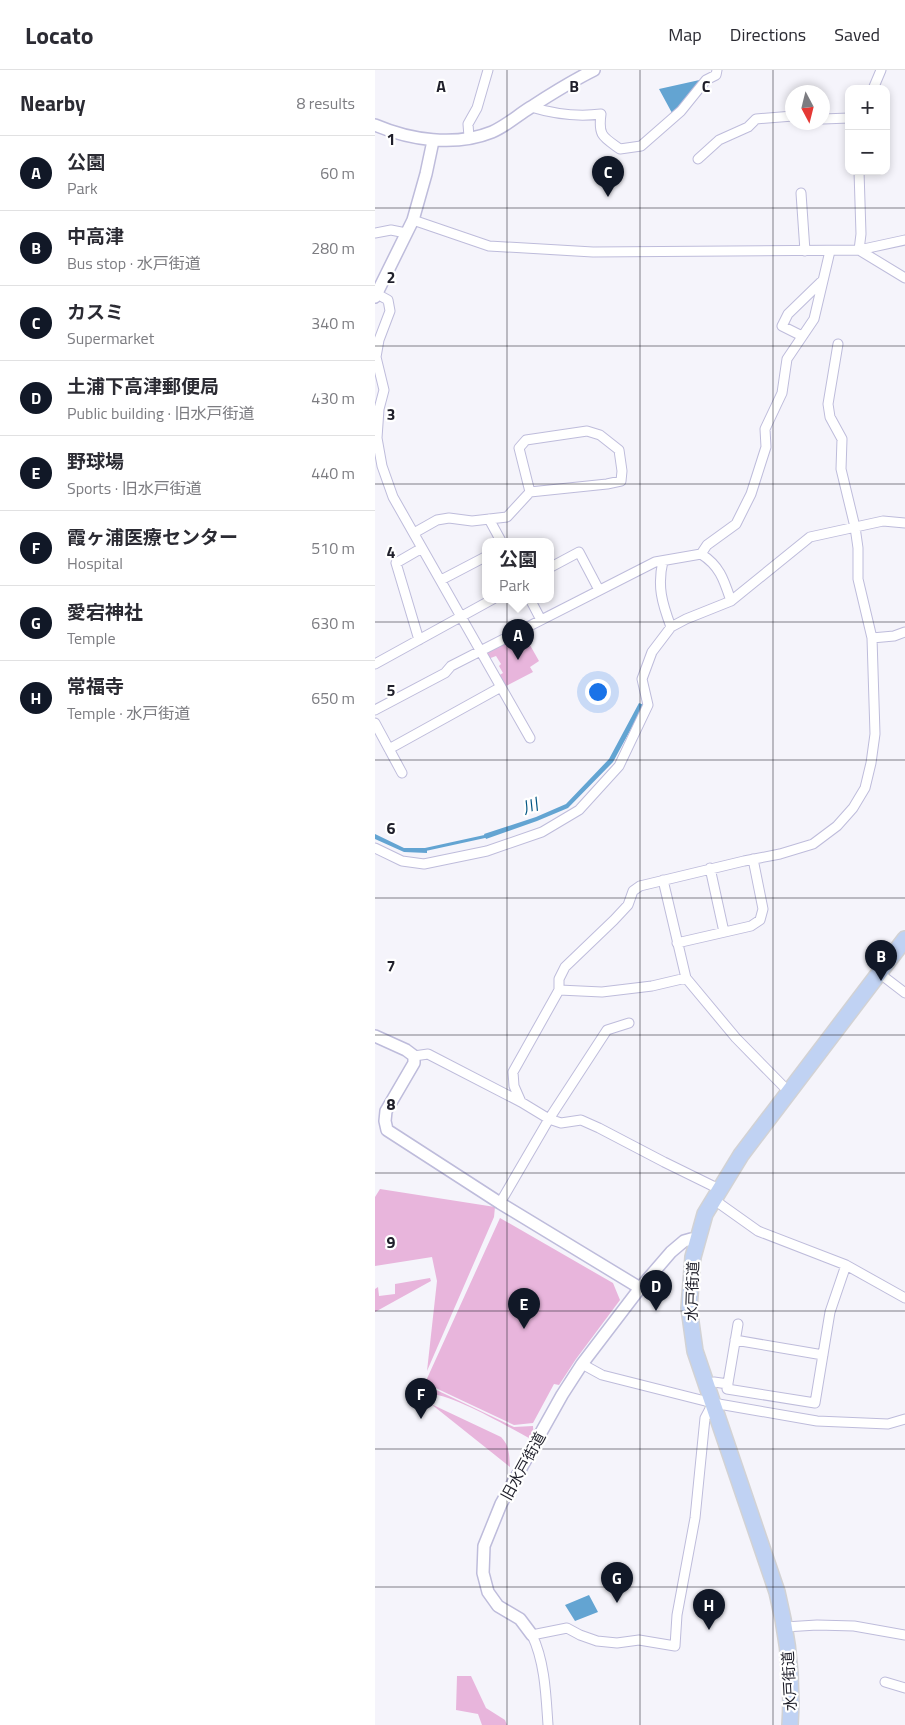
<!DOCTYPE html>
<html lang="en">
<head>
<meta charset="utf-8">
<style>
  body { margin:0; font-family:"Titillium Web","Noto Sans JP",sans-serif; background:#f2f2f3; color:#2b2b33 }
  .controls { position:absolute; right:15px; top:15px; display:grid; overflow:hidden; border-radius:10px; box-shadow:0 2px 8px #0003 }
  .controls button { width:45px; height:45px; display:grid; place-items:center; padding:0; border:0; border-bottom:1px solid #e1e1e2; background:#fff; color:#2b2b33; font:25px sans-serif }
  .compass { position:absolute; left:410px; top:15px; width:45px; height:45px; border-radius:50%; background:#fff; box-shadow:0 2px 8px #0003; rotate:173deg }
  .you { position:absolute; left:222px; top:621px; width:18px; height:18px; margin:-12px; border:4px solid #fff; border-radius:50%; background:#1a73e8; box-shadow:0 0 0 8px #1a73e833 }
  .badge { display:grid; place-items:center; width:32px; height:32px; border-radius:50%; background:#111827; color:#fff; font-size:16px; font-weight:700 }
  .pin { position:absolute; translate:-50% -41px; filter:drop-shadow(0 1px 2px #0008) }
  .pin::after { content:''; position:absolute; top:26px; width:18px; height:15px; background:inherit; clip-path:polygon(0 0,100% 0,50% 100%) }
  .popup { position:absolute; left:107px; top:468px; width:72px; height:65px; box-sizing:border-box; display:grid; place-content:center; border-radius:10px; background:#fff; filter:drop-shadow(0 1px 4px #0005); font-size:16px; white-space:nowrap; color:#7c7c81 }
  .popup b { font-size:19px; color:#2b2b33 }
  .popup::after { content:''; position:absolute; left:50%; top:100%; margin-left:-10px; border:10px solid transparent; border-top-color:#fff }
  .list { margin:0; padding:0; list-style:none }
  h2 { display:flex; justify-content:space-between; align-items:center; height:65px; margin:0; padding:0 20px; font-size:21px }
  h2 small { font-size:16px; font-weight:400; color:#7c7c81 }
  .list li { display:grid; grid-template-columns:32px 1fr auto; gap:15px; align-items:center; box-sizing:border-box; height:75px; padding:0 20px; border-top:1px solid #e1e1e2 }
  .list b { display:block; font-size:19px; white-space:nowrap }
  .list p { margin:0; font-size:16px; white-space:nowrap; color:#7c7c81 }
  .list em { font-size:16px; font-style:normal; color:#7c7c81 }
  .map { position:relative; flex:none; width:530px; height:1655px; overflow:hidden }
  header { display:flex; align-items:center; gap:30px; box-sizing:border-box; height:70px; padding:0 25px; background:#fff; border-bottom:1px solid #e1e1e2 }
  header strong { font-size:24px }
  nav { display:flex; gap:28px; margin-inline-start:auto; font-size:18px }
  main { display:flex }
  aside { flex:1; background:#fff }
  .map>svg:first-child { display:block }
  .green { fill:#e8b5dc }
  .water { fill:#63a4d2 }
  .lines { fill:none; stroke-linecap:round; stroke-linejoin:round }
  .stream { stroke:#63a4d2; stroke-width:3 }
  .minor-casing { stroke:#bebcdb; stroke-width:11 }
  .tertiary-casing { stroke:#bebcdb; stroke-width:14 }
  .trunk-casing { stroke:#d2d2d4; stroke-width:18 }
  .minor { stroke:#fff; stroke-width:9 }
  .tertiary { stroke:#fff; stroke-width:11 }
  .trunk { stroke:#c0d2f3; stroke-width:15 }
  .grid { fill:none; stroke:#1f1f2a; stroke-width:1; stroke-opacity:0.55 }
  .labels { text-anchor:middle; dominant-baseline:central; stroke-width:4.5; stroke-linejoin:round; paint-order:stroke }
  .street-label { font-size:15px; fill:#1f1f2a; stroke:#fff }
  .water-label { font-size:16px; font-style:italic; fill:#025683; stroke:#fff }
  .grid-label { font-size:16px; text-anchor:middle; font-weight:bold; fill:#1f1f2a; stroke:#fff; stroke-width:4.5; stroke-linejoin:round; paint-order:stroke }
</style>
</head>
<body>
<header>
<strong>Locato</strong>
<nav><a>Map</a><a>Directions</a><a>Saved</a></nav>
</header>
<main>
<aside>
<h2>Nearby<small>8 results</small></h2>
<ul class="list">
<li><span class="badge">A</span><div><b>公園</b><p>Park</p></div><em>60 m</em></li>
<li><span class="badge">B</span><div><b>中高津</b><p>Bus stop · 水戸街道</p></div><em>280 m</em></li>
<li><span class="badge">C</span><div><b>カスミ</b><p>Supermarket</p></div><em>340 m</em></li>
<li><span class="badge">D</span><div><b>土浦下高津郵便局</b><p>Public building · 旧水戸街道</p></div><em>430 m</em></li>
<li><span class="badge">E</span><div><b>野球場</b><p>Sports · 旧水戸街道</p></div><em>440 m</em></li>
<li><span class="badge">F</span><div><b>霞ヶ浦医療センター</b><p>Hospital</p></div><em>510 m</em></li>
<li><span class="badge">G</span><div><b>愛宕神社</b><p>Temple</p></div><em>630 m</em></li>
<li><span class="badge">H</span><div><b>常福寺</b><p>Temple · 水戸街道</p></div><em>650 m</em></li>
</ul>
</aside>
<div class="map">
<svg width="530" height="1655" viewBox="0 0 530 1655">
  <rect width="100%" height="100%" fill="#f5f4fb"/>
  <!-- green -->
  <path class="green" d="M 147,561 L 164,591 L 155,597 L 158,602 L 129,617 L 123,606 L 128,603 L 124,596 L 126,594 L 121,586 L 113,589 L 111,581 Z
    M 5,1119 L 120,1137 L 119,1147 L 52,1301 L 62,1211 L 57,1187 L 0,1196 L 0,1127 Z
    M 125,1148 L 238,1213 L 245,1230 L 201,1289 L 184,1315 L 179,1314 L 158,1353 L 139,1355 L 50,1313 Z
    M 55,1208 L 56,1211 L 0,1242 L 0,1219 L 3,1217 L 4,1226 L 20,1224 L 20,1214 Z
    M 51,1315 L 139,1357 L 158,1356 L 159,1371 C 133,1357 79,1324 50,1323 Z
    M 56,1334 L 126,1367 C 135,1376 134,1385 135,1397 Z
    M 82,1606 L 96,1606 L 111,1638 L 130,1650 L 132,1655 L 107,1655 L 103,1644 L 81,1640 Z"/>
  <!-- water -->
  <path class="water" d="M 329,9 L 304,39 L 297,43 L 284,19 Z
    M 264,633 L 269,635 L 238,692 L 193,738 L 162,751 L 111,769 L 109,764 L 161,747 L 191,734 L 234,689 Z
    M 0,764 L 29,778 L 52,778 L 52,783 L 29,782 L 0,769 Z
    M 214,1525 L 223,1542 L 200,1551 L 190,1535 Z"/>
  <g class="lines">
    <!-- stream -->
    <path class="stream" d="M 48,780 L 112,766"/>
    <defs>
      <path id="minor" d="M 498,19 L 506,0
        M 156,37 C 179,44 202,47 226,44 C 223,66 228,67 245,79 L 266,76 L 306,41 L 331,10 L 341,5 L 342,0
        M 448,49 L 474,48
        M 94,67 L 93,54 L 102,38 L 113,0
        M 323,89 L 344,70 L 373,57 L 381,49 L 418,46
        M 426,123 L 430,181
        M 38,150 L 114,176 L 218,182 L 484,180 L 486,164 L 484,101
        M 0,163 L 16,160 L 31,163
        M 530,170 L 484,180 L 530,208
        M 2,224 L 13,230 L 15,241 L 4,270 L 1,287 L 9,320 L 4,339 L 2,368 L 7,396 L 18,427 L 155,668
        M 427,266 L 407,256 L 413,244 L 446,212
        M 114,449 L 126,471
        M 39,463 L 62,450 L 74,448 L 97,451 L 132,447 L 155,422 L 144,378 L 151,370 L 212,361 L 225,365 L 244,380 L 247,401 L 246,411 L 232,414 L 155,422
        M 326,484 L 332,475 L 361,454 L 376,424 L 391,377 L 390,359 L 407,323 L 412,289 L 439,249 L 455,181
        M 288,491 C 282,516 287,533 296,557
        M 176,497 L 204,482 L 224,520
        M 66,510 L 110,487
        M 155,529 L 166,550
        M 497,568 L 519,566 L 530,562
        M 44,570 L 21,493 L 47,478
        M 0,594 L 118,529
        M 0,640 L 70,603 L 76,596 L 280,492 L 326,484 C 345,496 349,510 356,531
        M 0,653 L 27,703
        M 14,679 L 126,617
        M 0,778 L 27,791 L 49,794 L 112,781 L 167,762 L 204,740 L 244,696 L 273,635 L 267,609 L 277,582 L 296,557 L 311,549 L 356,531 L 435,467 L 508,451 L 530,453
        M 335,798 L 349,862
        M 288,810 L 311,908
        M 302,873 L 376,856 L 385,850 L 388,839 L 378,789
        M 504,903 L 530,923
        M 184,920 L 184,909 L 190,897 L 239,850 L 253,835 L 258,821 L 265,816 L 369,791 L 405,784 L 438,774 L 462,756 L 478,738 L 490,718 L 496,693 L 500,664 L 497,568 L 483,509 L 483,478 L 480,457 L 466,399 L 467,369 L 455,347 L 453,334 L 463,274
        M 39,986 L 53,984 L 146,1032 L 139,1016 L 138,1002 L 184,920 L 227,922 L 277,916 L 311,908 L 361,968 L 414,1022
        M 146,1032 L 174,1049 L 186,1053 L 206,1050 L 224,1058 L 289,1092 L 344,1119
        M 338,1129 L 383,1161 L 471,1195 L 530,1228
        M 125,1133 L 174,1049 L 232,960 L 254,953
        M 363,1254 L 352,1319 L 440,1333 L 455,1242 L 471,1195
        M 360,1270 L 448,1285
        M 207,1294 L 227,1305 L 338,1333 L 442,1351 L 513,1354 L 530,1349
        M 331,1315 L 339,1312 L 353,1314
        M 410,1557 L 442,1555 L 479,1556 L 530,1565
        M 510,1612 L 530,1618
        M 173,1655 C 171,1626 170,1592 157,1565 L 192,1558 L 205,1565 L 222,1571 L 242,1573 L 264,1570 L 300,1576 L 302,1545 L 320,1448 L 330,1348 L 338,1333"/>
      <path id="tertiary" d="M 0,55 C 35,70 80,77 117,62 C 131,56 143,45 156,37 C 176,24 197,11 219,0
        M 0,227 L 38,150 L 51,104 L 58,71
        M 0,966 L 31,980 L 39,986 L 39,993 L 11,1041 L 10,1051 L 12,1060 L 125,1133 L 265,1218
        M 157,1565 L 145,1549 L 123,1536 L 113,1522 L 108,1503 L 109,1476 L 126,1434 L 187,1325 L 207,1294 L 265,1218 L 296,1182 L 309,1171 L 316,1169 L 322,1170"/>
      <path id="trunk" d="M 415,1655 C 418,1610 413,1566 402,1522 L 320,1281 L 314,1238 L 318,1187 L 330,1144 L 366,1085 L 530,869"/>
    </defs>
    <!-- minor casing -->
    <use href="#minor" class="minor-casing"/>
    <!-- tertiary casing -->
    <use href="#tertiary" class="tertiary-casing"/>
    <!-- trunk casing -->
    <use href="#trunk" class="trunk-casing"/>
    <!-- minor -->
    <use href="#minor" class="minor"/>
    <!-- tertiary -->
    <use href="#tertiary" class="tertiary"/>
    <!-- trunk -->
    <use href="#trunk" class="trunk"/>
  </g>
  <!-- grid -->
  <path class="grid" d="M 132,0 L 132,1655M 265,0 L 265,1655M 398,0 L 398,1655M 0,138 L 530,138M 0,276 L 530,276M 0,414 L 530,414M 0,552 L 530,552M 0,690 L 530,690M 0,828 L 530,828M 0,965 L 530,965M 0,1103 L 530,1103M 0,1241 L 530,1241M 0,1379 L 530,1379M 0,1517 L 530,1517"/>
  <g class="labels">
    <!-- street labels -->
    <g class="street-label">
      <text transform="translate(317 1221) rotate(-88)">水戸街道</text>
      <text transform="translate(148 1396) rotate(-61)">旧水戸街道</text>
      <text transform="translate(414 1611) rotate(-93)">水戸街道</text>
    </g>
    <!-- water labels -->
    <g class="water-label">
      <text transform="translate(155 736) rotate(-20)">川</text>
    </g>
  </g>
  <g class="grid-label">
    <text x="66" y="22">A</text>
    <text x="199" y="22">B</text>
    <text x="331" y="22">C</text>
    <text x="16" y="75">1</text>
    <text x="16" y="213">2</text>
    <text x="16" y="350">3</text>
    <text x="16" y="488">4</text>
    <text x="16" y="626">5</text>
    <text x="16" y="764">6</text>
    <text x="16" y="902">7</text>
    <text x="16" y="1040">8</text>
    <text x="16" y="1178">9</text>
  </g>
</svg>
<div class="controls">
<button>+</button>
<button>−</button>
</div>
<svg class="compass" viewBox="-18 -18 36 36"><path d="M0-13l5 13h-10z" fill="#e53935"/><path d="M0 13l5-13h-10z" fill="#7c7c81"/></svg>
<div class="you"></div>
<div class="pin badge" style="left:143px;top:590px">A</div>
<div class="popup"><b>公園</b>Park</div>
<div class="pin badge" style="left:506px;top:911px">B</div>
<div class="pin badge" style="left:233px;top:127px">C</div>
<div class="pin badge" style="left:281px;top:1241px">D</div>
<div class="pin badge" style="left:149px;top:1259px">E</div>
<div class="pin badge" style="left:46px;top:1349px">F</div>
<div class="pin badge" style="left:242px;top:1533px">G</div>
<div class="pin badge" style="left:334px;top:1560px">H</div>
</div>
</main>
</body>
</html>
